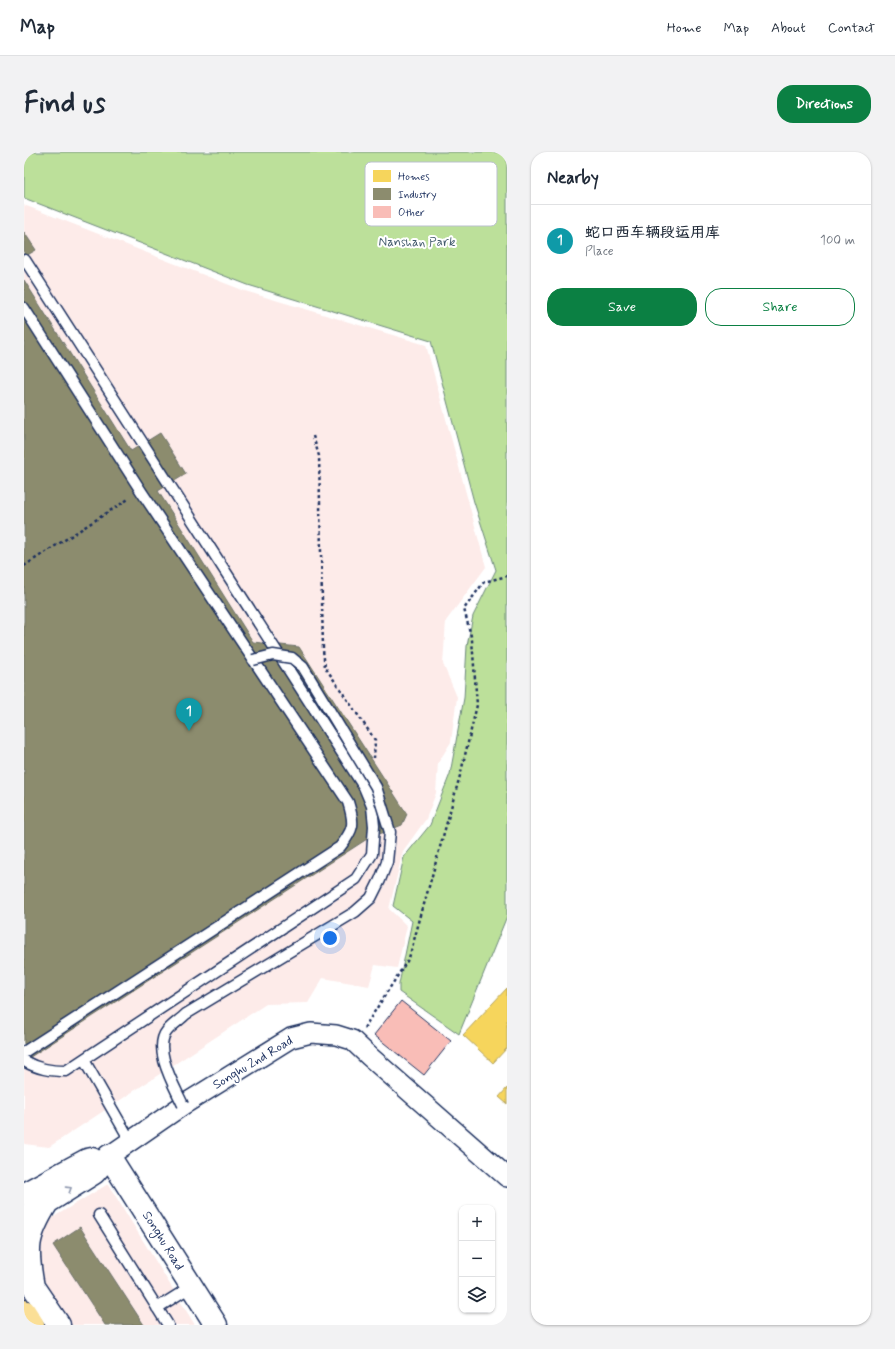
<!DOCTYPE html>
<html lang="en">
<head>
<meta charset="utf-8">
<style>
  body { margin:0; font-family:Mynerve,"LXGW WenKai TC",sans-serif; background:#f2f2f3; color:#1f2937 }
  .controls { position:absolute; right:12px; bottom:12px; display:grid; overflow:hidden; border-radius:8px; box-shadow:0 1px 3px #0004 }
  .controls button { width:36px; height:36px; display:grid; place-items:center; padding:0; border:0; border-bottom:1px solid #e0e1e3; background:#fff; color:#1f2937; font:20px sans-serif }
  .you { position:absolute; left:306px; top:786px; width:14px; height:14px; margin:-10px; border:3px solid #fff; border-radius:50%; background:#1a73e8; box-shadow:0 0 0 6px #1a73e833 }
  .badge { display:grid; place-items:center; width:26px; height:26px; border-radius:50%; background:#0b8043; color:#fff; font-size:13px; font-weight:700 }
  .pin { position:absolute; translate:-50% -33px; filter:drop-shadow(0 1px 2px #0008) }
  .pin::after { content:''; position:absolute; top:21px; width:14px; height:12px; background:inherit; clip-path:polygon(0 0,100% 0,50% 100%) }
  .list { margin:0; padding:0; list-style:none }
  h2 { display:flex; justify-content:space-between; align-items:center; height:52px; margin:0; padding:0 16px; font-size:17px }
  h2 small { font-size:13px; font-weight:400; color:#747a83 }
  .list li { display:grid; grid-template-columns:26px 1fr auto; gap:12px; align-items:center; box-sizing:border-box; height:72px; padding:0 16px; border-top:1px solid #e0e1e3 }
  .list b { display:block; font-size:15px; white-space:nowrap }
  .list p { margin:0; font-size:13px; white-space:nowrap; color:#747a83 }
  .list em { font-size:13px; font-style:normal; color:#747a83 }
  .actions { display:flex; gap:8px; padding:12px 16px }
  .actions a { flex:1; padding:9px 0; border:1px solid #0b8043; border-radius:16px; text-align:center; font-size:14px; color:#0b8043 }
  .actions .main { background:#0b8043; color:#fff }
  .icon { flex:none; width:22px; height:22px; fill:none; stroke:currentColor; stroke-width:2; stroke-linecap:round; stroke-linejoin:round }
  .map { position:relative; flex:none; width:483px; height:1173px; overflow:hidden; border-radius:16px }
  header { display:flex; align-items:center; gap:24px; box-sizing:border-box; height:56px; padding:0 20px; background:#fff; border-bottom:1px solid #e0e1e3 }
  header strong { font-size:19px }
  nav { display:flex; gap:22px; margin-inline-start:auto; font-size:14px }
  .intro { display:flex; align-items:center; justify-content:space-between; box-sizing:border-box; height:96px; padding:0 24px }
  h1 { margin:0; font-size:28px }
  .button { padding:10px 18px; border-radius:16px; background:#0b8043; color:#fff; font-size:14px; font-weight:700 }
  main { display:flex; gap:24px; padding:0 24px }
  aside { flex:1; background:#fff; border-radius:16px; box-shadow:0 1px 3px #0004 }
  .map>svg:first-child { display:block }
  .built { fill:#fdebe9 }
  .green { fill:#bce09a; stroke:#6c887c }
  .homes { fill:#f6d55c; stroke:#b4a35d }
  .industry { fill:#8c8c6e; stroke:#6a7069 }
  .building { fill:#f9bdb7; stroke:#1b2f5e }
  .lines { fill:none; stroke-linecap:round; stroke-linejoin:round }
  .lane-casing { stroke:#1b2f5e; stroke-width:13 }
  .street-casing { stroke:#1b2f5e; stroke-width:22 }
  .secondary-casing { stroke:#1b2f5e; stroke-width:25 }
  .primary-casing { stroke:#1b2f5e; stroke-width:25 }
  .path { stroke:#1b2f5e; stroke-width:2.5; stroke-dasharray:3 3; stroke-linecap:butt }
  .lane { stroke:#fff; stroke-width:10 }
  .street { stroke:#fff; stroke-width:19 }
  .secondary { stroke:#fff; stroke-width:22 }
  .primary { stroke:#fbdf96; stroke-width:22 }
  .lane-bridge-casing { stroke:#1b2f5e; stroke-width:13; stroke-linecap:butt }
  .lane-bridge { stroke:#fff; stroke-width:10 }
  .oneway { stroke:#8d97ae }
  .labels { text-anchor:middle; dominant-baseline:central; stroke-width:4; stroke-linejoin:round; paint-order:stroke }
  .park-label { font-size:13px; fill:#435b6d; stroke:#fff }
  .street-label { font-size:13px; fill:#1b2f5e; stroke:#fff }
  .key { fill:#fff; stroke:#bbc1cf; stroke-width:1 }
  .key-label { font-size:11px; fill:#1b2f5e }
</style>
</head>
<body>
<header>
<strong>Map</strong>
<nav><a>Home</a><a>Map</a><a>About</a><a>Contact</a></nav>
</header>
<div class="intro"><h1>Find us</h1><a class="button">Directions</a></div>
<main>
<div class="map">
<svg width="483" height="1173" viewBox="0 0 483 1173">
  <rect width="100%" height="100%" fill="#fff"/>
  <filter id="ink" filterUnits="userSpaceOnUse"><feTurbulence type="fractalNoise" baseFrequency=".025" numOctaves="2"/><feDisplacementMap in="SourceGraphic" scale="8" xChannelSelector="R" yChannelSelector="G"/><feConvolveMatrix kernelMatrix="1 2 1 2 8 2 1 2 1" color-interpolation-filters="sRGB"/></filter>
  <g filter="url(#ink)">
    <!-- built -->
    <path class="built" d="M 0,53 L 221,139 L 402,193 L 462,415 L 422,469 L 419,512 L 433,545 L 427,590 L 414,611 L 412,641 L 402,667 L 379,699 L 365,757 L 383,774 L 373,816 L 351,813 L 345,834 L 299,826 L 284,851 L 242,852 L 25,995 L 0,992 Z
      M 84,1032 L 171,1173 L 0,1173 L 0,1083 Z"/>
    <!-- green -->
    <path class="green" d="M 0,0 L 483,0 L 483,764 L 435,882 L 375,840 L 375,832 L 388,769 L 369,754 L 380,705 L 406,673 L 426,622 L 440,546 L 443,494 L 449,464 L 472,418 L 450,350 L 407,189 L 224,133 L 0,46 Z"/>
    <!-- homes -->
    <path class="homes" d="M 0,194 L 69,302 L 28,329 L 0,285 Z
      M 128,390 L 208,516 L 166,543 L 85,416 Z
      M 19,458 L 89,565 L 52,589 L 9,524 L 0,530 L 0,470 Z
      M 235,552 L 320,683 L 176,775 L 91,644 L 133,616 L 197,716 L 256,678 L 192,579 Z
      M 24,686 L 111,819 L 0,891 L 0,840 L 44,812 L 0,745 L 0,702 Z
      M 483,836 L 483,896 L 469,911 L 439,883 Z
      M 483,936 L 483,952 L 475,945 Z"/>
    <!-- industry -->
    <path class="industry" d="M 0,80 L 12,98 L 0,105 Z
      M 0,128 L 107,299 L 136,281 L 162,322 L 134,339 L 229,490 L 275,495 L 383,662 L 378,673 L 343,687 L 0,909 Z
      M 56,1075 L 120,1173 L 81,1173 L 29,1093 Z"/>
    <!-- building -->
    <path class="building" d="M 377,849 L 427,889 L 400,923 L 350,883 Z"/>
    <g class="lines">
      <defs>
        <path id="lane" d="M 0,156 L 117,339 L 324,650 C 331,672 330,677 316,695 L 0,900
          M 60,908 L 107,990
          M 0,909 C 14,917 26,919 42,919 L 332,727 L 348,702 L 350,674 L 348,654 L 340,635 L 1,108
          M 75,1063 L 144,1173
          M 133,1156 L 168,1134"/>
        <path id="street" d="M 85,1004 L 159,953 L 267,886 L 287,881 L 312,883 L 328,888 L 345,904 L 483,1025"/>
        <path id="secondary" d="M 85,1004 L 192,1173
          M 0,1042 L 63,1008 L 68,1007
          M 0,1065 L 70,1021 L 85,1004
          M 1,1123 L 35,1173
          M 9,1135 C 2,1097 2,1085 23,1051"/>
        <path id="primary" d="M 0,1159 L 9,1173"/>
      </defs>
      <!-- lane casing -->
      <use href="#lane" class="lane-casing"/>
      <!-- street casing -->
      <use href="#street" class="street-casing"/>
      <!-- secondary casing -->
      <use href="#secondary" class="secondary-casing"/>
      <!-- primary casing -->
      <use href="#primary" class="primary-casing"/>
      <!-- path -->
      <path class="path" d="M 289,284 L 295,304 L 299,498 L 301,515 L 351,588 L 350,606
        M 0,414 L 106,346
        M 340,876 L 385,806 L 437,620 L 453,553 L 448,488 L 440,457 L 460,430 L 483,424"/>
      <!-- lane -->
      <use href="#lane" class="lane"/>
      <!-- street -->
      <use href="#street" class="street"/>
      <!-- secondary -->
      <use href="#secondary" class="secondary"/>
      <!-- primary -->
      <use href="#primary" class="primary"/>
      <defs>
        <path id="lane-bridge" d="M 159,953 C 151,935 128,897 143,879 C 148,873 156,868 162,862 L 331,760 L 347,746 L 356,728 L 363,710 L 366,680 L 352,635 L 279,515 L 268,506 L 249,503 L 229,508"/>
      </defs>
      <!-- lane-bridge casing -->
      <use href="#lane-bridge" class="lane-bridge-casing"/>
      <!-- lane-bridge -->
      <use href="#lane-bridge" class="lane-bridge"/>
    </g>
    <!-- one-way arrows -->
    <defs><path id="oneway-chevron" d="M-2-3.5L2.5 0L-2 3.5" fill="none" stroke-width="1.6" stroke-linecap="round" stroke-linejoin="round"/></defs>
    <use class="oneway" href="#oneway-chevron" transform="translate(45 1037) rotate(-32)"/>
  </g>
  <g class="labels">
    <!-- park labels -->
    <g class="park-label">
      <text x="393" y="90">Nanshan Park</text>
    </g>
    <!-- street labels -->
    <g class="street-label">
      <text transform="translate(229 911) rotate(-31)">Songhu 2nd Road</text>
      <text transform="translate(139 1089) rotate(58)">Songhu Road</text>
    </g>
  </g>
  <!-- legend -->
  <rect x="341" y="10" width="132" height="64" rx="6" class="key"/>
  <rect x="349" y="18" width="18" height="12" fill="#f6d55c"/>
  <rect x="349" y="36" width="18" height="12" fill="#8c8c6e"/>
  <rect x="349" y="54" width="18" height="12" fill="#f9bdb7"/>
  <g class="key-label">
    <text x="374" y="28">Homes</text>
    <text x="374" y="46">Industry</text>
    <text x="374" y="64">Other</text>
  </g>
</svg>
<div class="controls">
<button>+</button>
<button>−</button>
<button><svg class="icon" aria-label="layers" viewBox="0 0 24 24"><path d="M12 4l9 5-9 5-9-5zM3 14l9 5 9-5"/></svg></button>
</div>
<div class="you"></div>
<div class="pin badge" style="left:165px;top:579px;background:#0f9aa8">1</div>
</div>
<aside>
<h2>Nearby<small></small></h2>
<ul class="list">
<li><span class="badge" style="background:#0f9aa8">1</span><div><b>蛇口西车辆段运用库</b><p>Place</p></div><em>100 m</em></li>
</ul>
<div class="actions"><a class="main">Save</a><a>Share</a></div>
</aside>
</main>
</body>
</html>
